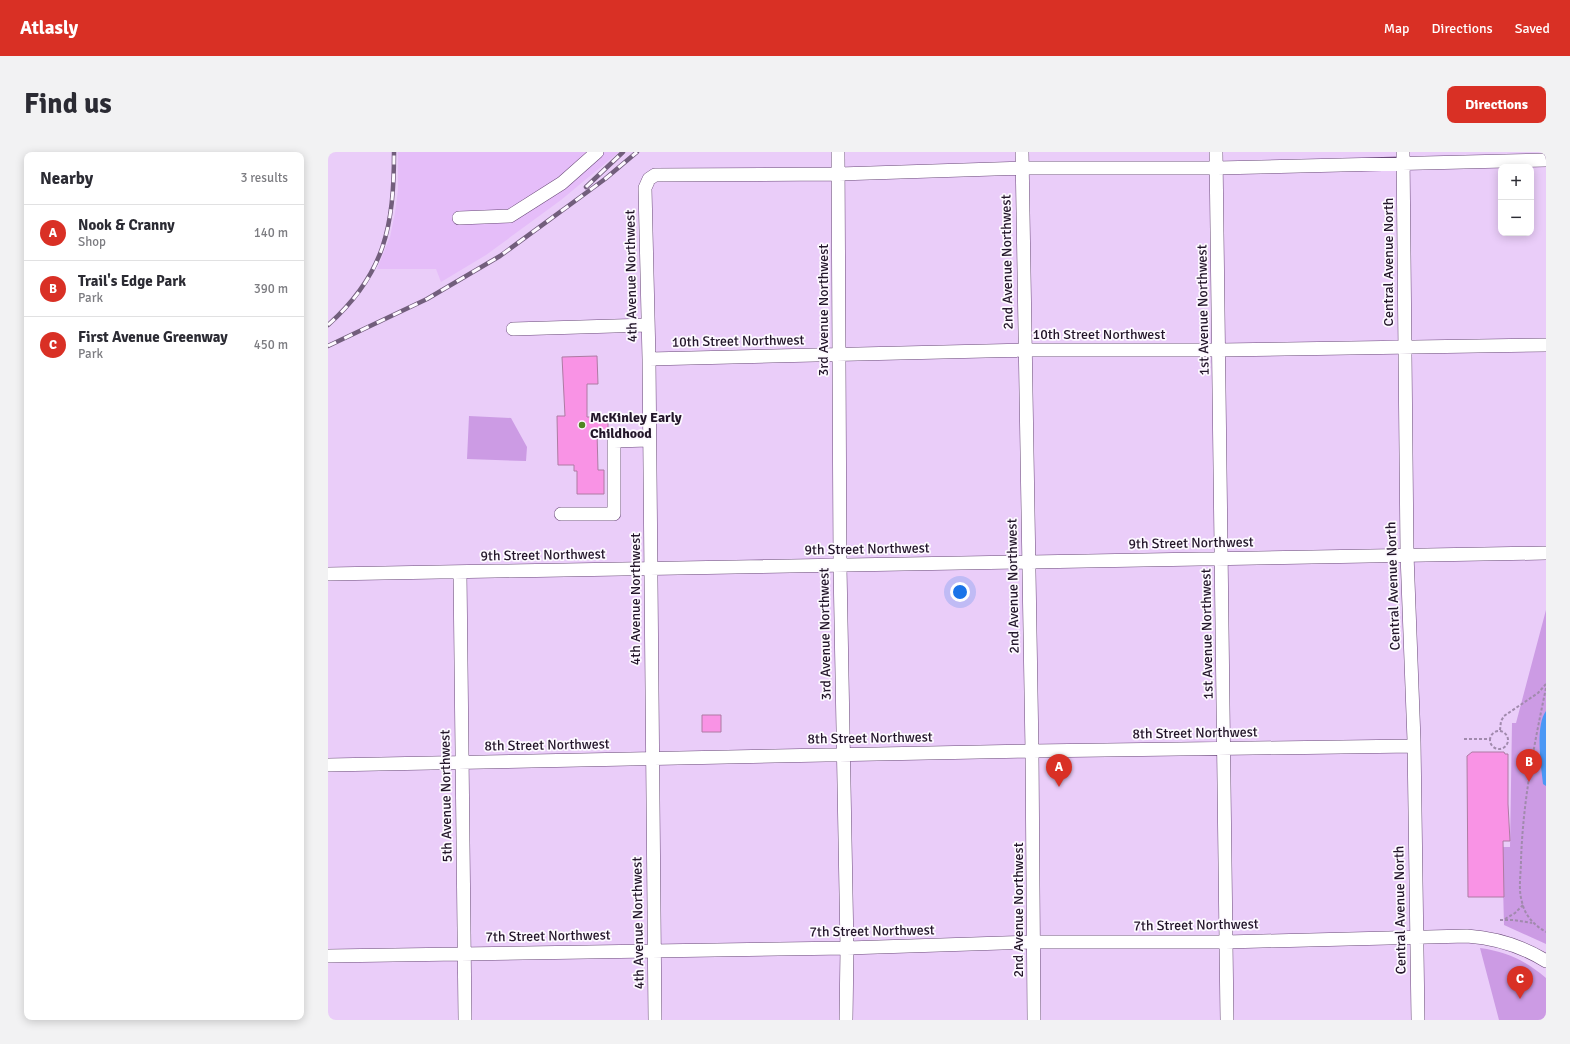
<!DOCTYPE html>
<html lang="en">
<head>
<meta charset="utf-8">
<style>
  body { margin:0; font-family:Signika,sans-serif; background:#f2f2f3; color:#2b2b33 }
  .controls { position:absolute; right:12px; top:12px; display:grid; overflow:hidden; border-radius:8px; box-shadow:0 2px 10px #0003 }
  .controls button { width:36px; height:36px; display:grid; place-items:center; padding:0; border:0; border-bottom:1px solid #e1e1e2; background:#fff; color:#2b2b33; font:20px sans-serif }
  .you { position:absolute; left:632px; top:440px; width:14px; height:14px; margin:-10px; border:3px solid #fff; border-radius:50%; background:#1a73e8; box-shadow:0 0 0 6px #1a73e833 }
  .badge { display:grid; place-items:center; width:26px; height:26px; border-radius:50%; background:#d93025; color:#fff; font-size:13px; font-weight:700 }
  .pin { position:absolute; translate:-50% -33px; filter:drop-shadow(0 1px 2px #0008) }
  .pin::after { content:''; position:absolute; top:21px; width:14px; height:12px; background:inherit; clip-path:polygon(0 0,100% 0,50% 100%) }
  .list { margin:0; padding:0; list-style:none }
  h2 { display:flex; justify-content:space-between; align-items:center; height:52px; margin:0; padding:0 16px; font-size:17px }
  h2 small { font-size:13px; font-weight:400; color:#7c7c81 }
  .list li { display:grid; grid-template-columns:26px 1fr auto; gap:12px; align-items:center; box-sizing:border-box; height:56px; padding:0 16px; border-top:1px solid #e1e1e2 }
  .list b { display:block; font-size:15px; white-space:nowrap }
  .list p { margin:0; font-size:13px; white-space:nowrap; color:#7c7c81 }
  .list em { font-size:13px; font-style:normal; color:#7c7c81 }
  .map { position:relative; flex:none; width:1218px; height:868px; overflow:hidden; border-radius:8px }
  header { display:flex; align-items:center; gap:24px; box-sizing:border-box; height:56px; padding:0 20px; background:#d93025; color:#fff }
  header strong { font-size:19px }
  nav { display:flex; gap:22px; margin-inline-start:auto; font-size:14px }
  .intro { display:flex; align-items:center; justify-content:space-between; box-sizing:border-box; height:96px; padding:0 24px }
  h1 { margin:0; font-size:28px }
  .button { padding:10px 18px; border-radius:8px; background:#d93025; color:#fff; font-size:14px; font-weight:700 }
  main { display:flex; gap:24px; padding:0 24px }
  aside { flex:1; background:#fff; border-radius:8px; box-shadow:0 2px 10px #0003 }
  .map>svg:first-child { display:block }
  .built { fill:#e5bdf9 }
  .green { fill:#cc9be4 }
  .water { fill:#4b98f5 }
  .building { fill:#f993e5; stroke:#ae7ba3 }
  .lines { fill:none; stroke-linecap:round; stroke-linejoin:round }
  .minor-casing { stroke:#694978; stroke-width:14 }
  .path { stroke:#a18aad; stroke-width:2; stroke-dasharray:3 2; stroke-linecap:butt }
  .minor { stroke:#fff; stroke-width:13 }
  .rail-casing { stroke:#725e7c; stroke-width:4.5 }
  .rail { stroke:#fdf9ff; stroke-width:3; stroke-dasharray:9; stroke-linecap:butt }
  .poi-dot { fill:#4f8722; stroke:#fdf9ff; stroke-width:1.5 }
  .labels { text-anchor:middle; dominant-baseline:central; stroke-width:3.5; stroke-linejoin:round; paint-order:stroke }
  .street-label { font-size:14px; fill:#23162a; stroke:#fdf9ff }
  .poi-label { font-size:14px; font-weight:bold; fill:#23162a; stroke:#fdf9ff; text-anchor:start }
</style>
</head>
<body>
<header>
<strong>Atlasly</strong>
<nav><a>Map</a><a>Directions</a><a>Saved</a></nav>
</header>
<div class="intro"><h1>Find us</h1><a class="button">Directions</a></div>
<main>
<aside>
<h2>Nearby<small>3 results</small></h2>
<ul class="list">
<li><span class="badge">A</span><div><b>Nook &amp; Cranny</b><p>Shop</p></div><em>140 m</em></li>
<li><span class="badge">B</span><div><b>Trail's Edge Park</b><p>Park</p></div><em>390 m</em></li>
<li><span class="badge">C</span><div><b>First Avenue Greenway</b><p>Park</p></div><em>450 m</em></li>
</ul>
</aside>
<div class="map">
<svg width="1218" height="868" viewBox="0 0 1218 868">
  <rect width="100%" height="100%" fill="#eacdf9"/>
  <!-- built -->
  <path class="built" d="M 70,0 L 291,0 L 233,48 L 158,103 L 113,130 L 108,117 L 49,117 L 62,85 L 67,61 L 70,38 Z"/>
  <!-- green -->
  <path class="green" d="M 141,264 L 183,266 L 199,295 L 198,309 L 139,307 Z
    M 1218,458 L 1218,792 L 1176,773 L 1174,695 L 1182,695 L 1184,571 L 1188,571 Z
    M 1152,796 C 1180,800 1196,808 1218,826 L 1218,868 L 1171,868 Z"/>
  <!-- water -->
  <path class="water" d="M 1218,559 L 1218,634 L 1215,632 C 1213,613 1207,574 1218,559 Z"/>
  <!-- building -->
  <path class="building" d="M 269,204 L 270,232 L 259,232 L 259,265 L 280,265 L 280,280 L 269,280 L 270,318 L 276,318 L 276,342 L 249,342 L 249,319 L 246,319 L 246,313 L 230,313 L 229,264 L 237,264 L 234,205 Z
    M 374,563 L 393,563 L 393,580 L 374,580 Z
    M 1144,600 L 1176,600 L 1177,602 L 1180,602 L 1180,652 L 1182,689 L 1175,689 L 1176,745 L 1140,745 L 1139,604 Z"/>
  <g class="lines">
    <defs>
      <path id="minor" d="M 510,0 L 512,414 L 519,796 L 518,868
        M 694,0 L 704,599 L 706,868
        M 888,0 L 899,868
        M 1075,0 L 1079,402 L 1086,589 L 1090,868
        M 131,66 L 182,64 L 234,31 L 269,0
        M 185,177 L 320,173
        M 321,207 L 696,198 L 892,198 L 1218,193
        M 233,362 L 286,362 L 286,289 L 321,288
        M 132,420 L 137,868
        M 0,422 L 1218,401
        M 0,613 L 704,599 L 1086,594
        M 0,804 L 519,796 L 706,790 L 898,790 L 1139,784 C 1167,786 1194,794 1218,809
        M 327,868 L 321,207 L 317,36 L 321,27 L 327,23 L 511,22 L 694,16 L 889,16 L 1218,8"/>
    </defs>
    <!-- minor casing -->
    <use href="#minor" class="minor-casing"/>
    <!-- path -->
    <path class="path" d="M 1218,536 C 1206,593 1195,649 1193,708 C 1193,722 1190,737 1194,750 C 1197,764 1206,773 1218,780
      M 1172,578 L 1173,569 L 1176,564 L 1210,541 L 1218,532
      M1162 588a9 9 0 1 1 18 0a9 9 0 1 1-18 0Z
      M 1136,587 L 1162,587
      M 1177,767 L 1187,761 L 1195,753
      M 1172,768 L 1186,768 L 1204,771"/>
    <!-- minor -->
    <use href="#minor" class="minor"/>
    <defs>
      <path id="rail" d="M 258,35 L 295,0
        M 0,173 C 57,122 66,74 66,0
        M 0,194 L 99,147 L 172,104 L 277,27 L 309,0"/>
    </defs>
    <!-- rail casing -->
    <use href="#rail" class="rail-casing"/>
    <!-- rail -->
    <use href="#rail" class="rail"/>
  </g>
  <!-- markers -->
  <circle class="poi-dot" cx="254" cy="273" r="4"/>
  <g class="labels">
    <!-- street labels -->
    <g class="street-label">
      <text transform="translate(679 110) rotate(-91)">2nd Avenue Northwest</text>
      <text transform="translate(1060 110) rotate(-90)">Central Avenue North</text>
      <text transform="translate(303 124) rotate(-91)">4th Avenue Northwest</text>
      <text transform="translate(495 158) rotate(-90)">3rd Avenue Northwest</text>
      <text transform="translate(875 158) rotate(-91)">1st Avenue Northwest</text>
      <text x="771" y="182">10th Street Northwest</text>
      <text transform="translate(410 189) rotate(-1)">10th Street Northwest</text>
      <text transform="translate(863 391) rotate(-1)">9th Street Northwest</text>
      <text transform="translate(539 397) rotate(-1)">9th Street Northwest</text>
      <text transform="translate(215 403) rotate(-1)">9th Street Northwest</text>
      <text transform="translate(685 434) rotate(-91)">2nd Avenue Northwest</text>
      <text transform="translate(1065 434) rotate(-92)">Central Avenue North</text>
      <text transform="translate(307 447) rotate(-90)">4th Avenue Northwest</text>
      <text transform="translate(497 482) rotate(-91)">3rd Avenue Northwest</text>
      <text transform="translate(879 482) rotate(-91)">1st Avenue Northwest</text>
      <text transform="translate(867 581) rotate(-1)">8th Street Northwest</text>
      <text transform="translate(542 586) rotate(-1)">8th Street Northwest</text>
      <text transform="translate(219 593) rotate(-1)">8th Street Northwest</text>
      <text transform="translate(118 644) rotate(-91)">5th Avenue Northwest</text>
      <text transform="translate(690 758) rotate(-90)">2nd Avenue Northwest</text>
      <text transform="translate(1072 758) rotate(-91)">Central Avenue North</text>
      <text transform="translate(310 771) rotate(-91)">4th Avenue Northwest</text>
      <text transform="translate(868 773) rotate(-1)">7th Street Northwest</text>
      <text transform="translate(544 779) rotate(-1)">7th Street Northwest</text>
      <text transform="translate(220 784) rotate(-1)">7th Street Northwest</text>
    </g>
    <!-- poi labels -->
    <g class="poi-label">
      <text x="262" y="265">McKinley Early<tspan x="262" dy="16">Childhood</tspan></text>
    </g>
  </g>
</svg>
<div class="controls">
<button>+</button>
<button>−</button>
</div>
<div class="you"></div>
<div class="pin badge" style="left:731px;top:635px">A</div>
<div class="pin badge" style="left:1201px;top:630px">B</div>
<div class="pin badge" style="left:1192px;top:847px">C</div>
</div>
</main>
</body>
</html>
